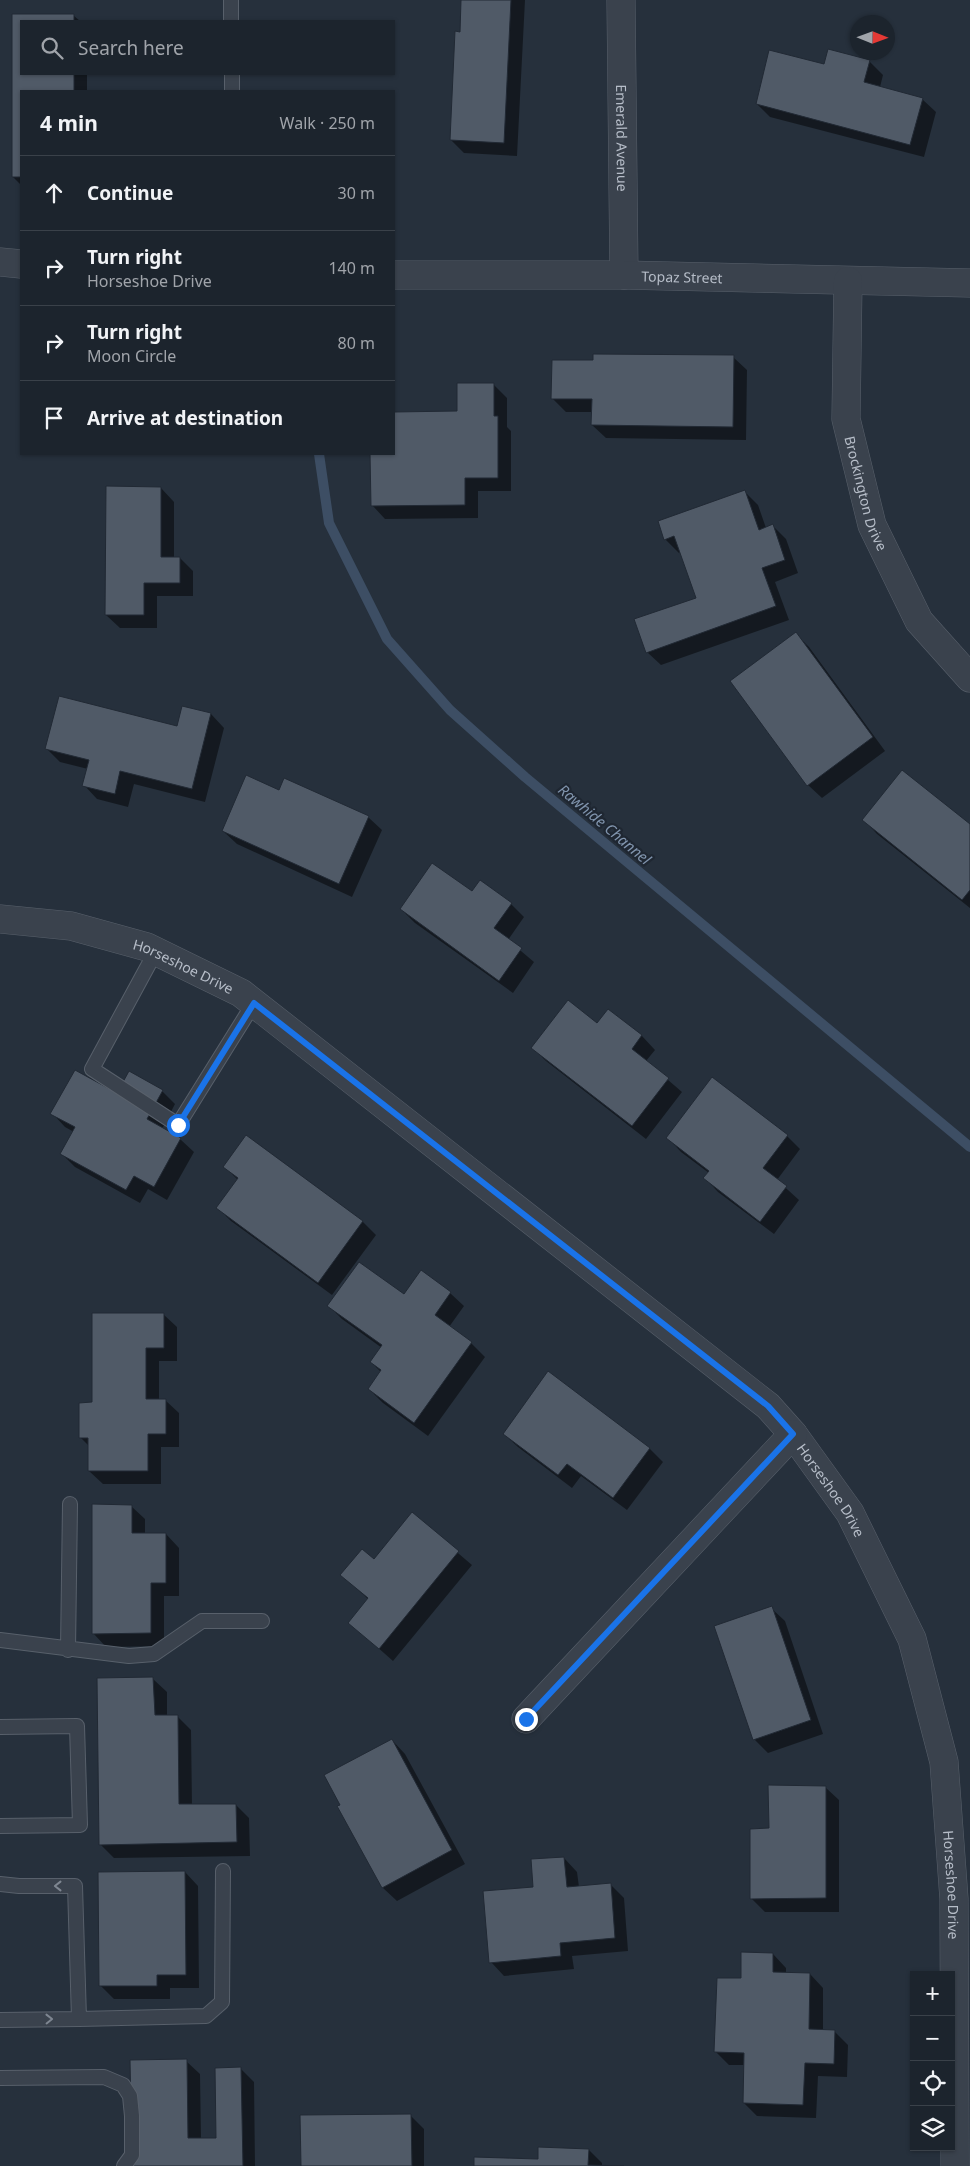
<!DOCTYPE html>
<html lang="en">
<head>
<meta charset="utf-8">
<style>
  body { margin:0; font-family:"Noto Sans",sans-serif; background:#293039; color:#f1f3f6 }
  .controls { position:absolute; right:15px; bottom:15px; display:grid; overflow:hidden; border-radius:0px; box-shadow:0 1px 4px #0004 }
  .controls button { width:45px; height:45px; display:grid; place-items:center; padding:0; border:0; border-bottom:1px solid #3a4149; background:#1c242d; color:#f1f3f6; font:25px sans-serif }
  .compass { position:absolute; left:850px; top:15px; width:45px; height:45px; border-radius:50%; background:#1c242d; box-shadow:0 1px 4px #0004; rotate:91deg }
  .stop { position:absolute; width:15px; height:15px; margin:-11px; border:4px solid #1a73e8; border-radius:50%; background:#fff }
  .stop.end { background:#1a73e8; border-color:#fff; box-shadow:0 1px 5px #0008 }
  .list { margin:0; padding:0; list-style:none }
  h2 { display:flex; justify-content:space-between; align-items:center; height:65px; margin:0; padding:0 20px; font-size:21px }
  h2 small { font-size:16px; font-weight:400; color:#a0a4aa }
  .list li { display:grid; grid-template-columns:32px 1fr auto; gap:15px; align-items:center; box-sizing:border-box; height:75px; padding:0 20px; border-top:1px solid #3a4149 }
  .list b { display:block; font-size:19px; white-space:nowrap }
  .list p { margin:0; font-size:16px; white-space:nowrap; color:#a0a4aa }
  .list em { font-size:16px; font-style:normal; color:#a0a4aa }
  .icon { flex:none; width:28px; height:28px; fill:none; stroke:currentColor; stroke-width:2; stroke-linecap:round; stroke-linejoin:round }
  .map { position:relative; flex:none; width:970px; height:2166px; overflow:hidden }
  .search { position:absolute; background:#1c242d; box-shadow:0 1px 4px #0004; left:20px; top:20px; width:375px; height:55px; display:flex; align-items:center; gap:12px; box-sizing:border-box; padding:0 18px; border-radius:0px; color:#a0a4aa; font-size:19px }
  .panel { position:absolute; background:#1c242d; box-shadow:0 1px 4px #0004; left:20px; top:90px; width:375px; height:365px; border-radius:0px }
  .map>svg:first-child { display:block }
  .shadow { fill:#0007 }
  .lines { fill:none; stroke-linecap:round; stroke-linejoin:round }
  .stream { stroke:#3d4e64; stroke-width:10 }
  .building { fill:#505a67; stroke:#212934 }
  .lane-casing { stroke:#58606b; stroke-width:16 }
  .street-casing { stroke:#58606b; stroke-width:29 }
  .lane { stroke:#3a424d; stroke-width:14 }
  .street { stroke:#3a424d; stroke-width:28 }
  .oneway { stroke:#7e8691 }
  .route { stroke:#1a73e8; stroke-width:6 }
  .labels { text-anchor:middle; dominant-baseline:central; stroke-width:4.5; stroke-linejoin:round; paint-order:stroke }
  .street-label { font-size:14px; fill:#b6bdc8; stroke:#1f2732 }
  .water-label { font-size:15px; font-style:italic; fill:#8094ad; stroke:#1f2732 }
</style>
</head>
<body>
<div class="map">
<svg width="970" height="2166" viewBox="0 0 970 2166">
  <rect width="100%" height="100%" fill="#26303c"/>
  <!-- shadow -->
  <path class="shadow" d="M 463,0 L 525,0 L 517,156 L 464,153 L 451,140 Z
    M 13,15 L 74,16 L 80,21 L 21,21 L 21,74 L 87,74 L 87,91 L 21,91 L 21,185 L 13,177 Z
    M 869,61 L 883,75 L 880,87 L 922,99 L 936,112 L 924,157 L 770,117 L 757,104 L 825,65 Z
    M 733,357 L 747,370 L 746,440 L 606,438 L 592,425 L 593,412 L 566,412 L 552,398 L 594,361 Z
    M 493,384 L 507,398 L 507,427 L 511,431 L 511,491 L 478,491 L 478,518 L 385,519 L 372,505 L 371,454 L 394,454 L 394,413 L 458,412 Z
    M 161,488 L 174,502 L 174,558 L 180,558 L 193,571 L 193,596 L 157,596 L 157,628 L 120,628 L 106,615 Z
    M 745,492 L 758,505 L 766,528 L 773,526 L 786,539 L 798,573 L 775,582 L 789,620 L 661,665 L 647,652 L 697,598 L 681,552 L 679,553 L 665,539 Z
    M 796,634 L 809,647 L 885,751 L 822,798 L 808,785 Z
    M 183,707 L 211,714 L 224,728 L 205,802 L 134,784 L 128,807 L 97,799 L 84,785 L 88,769 L 60,762 L 47,749 L 178,728 Z
    M 279,792 L 368,817 L 382,830 L 352,897 L 237,844 L 223,831 Z
    M 864,820 L 970,826 L 970,908 L 877,834 Z
    M 472,893 L 511,904 L 524,917 L 508,940 L 534,962 L 513,993 L 415,923 L 401,909 Z
    M 608,1010 L 642,1036 L 655,1050 L 646,1061 L 682,1092 L 646,1139 L 546,1061 L 533,1048 L 597,1024 Z
    M 162,1091 L 175,1104 L 162,1129 L 180,1139 L 194,1152 L 167,1200 L 148,1189 L 140,1203 L 75,1167 L 61,1153 L 74,1132 L 65,1127 L 52,1113 L 117,1094 Z
    M 787,1136 L 800,1149 L 777,1180 L 799,1200 L 774,1234 L 718,1192 L 705,1178 L 709,1173 L 681,1152 L 668,1138 Z
    M 225,1167 L 362,1221 L 376,1235 L 332,1295 L 231,1221 L 218,1208 L 238,1180 Z
    M 450,1293 L 464,1306 L 449,1327 L 471,1343 L 485,1357 L 428,1436 L 383,1403 L 369,1389 L 381,1372 L 371,1362 L 382,1348 L 342,1319 L 329,1306 Z
    M 163,1314 L 177,1327 L 177,1361 L 159,1361 L 159,1400 L 165,1400 L 179,1413 L 179,1447 L 161,1447 L 161,1484 L 103,1484 L 89,1471 L 89,1446 L 81,1438 L 94,1404 Z
    M 548,1373 L 650,1449 L 663,1462 L 627,1510 L 581,1476 L 572,1488 L 518,1447 L 504,1434 Z
    M 131,1506 L 145,1519 L 145,1534 L 166,1534 L 179,1548 L 179,1596 L 164,1596 L 164,1646 L 106,1647 L 93,1633 Z
    M 412,1514 L 472,1565 L 393,1661 L 350,1623 L 369,1600 L 342,1575 L 374,1560 Z
    M 771,1608 L 785,1621 L 823,1734 L 768,1753 L 755,1740 L 716,1627 Z
    M 153,1679 L 167,1692 L 167,1716 L 177,1716 L 191,1730 L 192,1806 L 236,1805 L 249,1818 L 250,1856 L 114,1858 L 101,1845 Z
    M 392,1740 L 405,1754 L 465,1864 L 397,1901 L 383,1888 L 339,1806 Z
    M 825,1787 L 839,1800 L 839,1912 L 765,1912 L 751,1898 L 770,1830 Z
    M 564,1858 L 577,1872 L 579,1887 L 610,1884 L 624,1898 L 628,1951 L 572,1956 L 574,1969 L 504,1976 L 491,1962 L 534,1888 Z
    M 185,1872 L 198,1886 L 199,1988 L 170,1988 L 170,1999 L 114,1999 L 100,1985 Z
    M 773,1954 L 786,1968 L 786,1973 L 810,1974 L 823,1988 L 823,2031 L 834,2031 L 848,2045 L 847,2077 L 818,2076 L 816,2118 L 757,2116 L 744,2103 L 745,2065 L 729,2065 L 716,2052 L 742,1980 Z
    M 186,2061 L 200,2074 L 201,2139 L 217,2139 L 240,2068 L 254,2082 L 255,2166 L 133,2166 Z
    M 411,2116 L 424,2129 L 424,2166 L 302,2166 Z
    M 589,2150 L 602,2163 L 602,2166 L 475,2166 L 539,2160 Z"/>
  <g class="lines">
    <!-- stream -->
    <path class="stream" d="M 319,454 L 329,523 L 387,639 L 450,710 L 525,777 L 970,1147"/>
  </g>
  <!-- building -->
  <path class="building" d="M 461,0 L 511,0 L 504,143 L 450,140 L 455,31 L 460,32 Z
    M 12,14 L 74,14 L 74,21 L 21,21 L 21,74 L 74,74 L 74,91 L 21,91 L 21,177 L 12,177 Z
    M 828,49 L 870,60 L 864,82 L 923,98 L 910,145 L 756,104 L 769,50 L 824,64 Z
    M 593,354 L 734,355 L 733,427 L 591,425 L 592,399 L 551,399 L 552,360 L 593,360 Z
    M 457,383 L 494,383 L 494,416 L 498,416 L 498,478 L 465,478 L 465,505 L 371,506 L 370,454 L 394,454 L 394,412 L 457,411 Z
    M 106,486 L 161,487 L 161,557 L 180,557 L 180,583 L 144,583 L 144,615 L 105,615 Z
    M 745,490 L 759,530 L 773,524 L 785,560 L 762,568 L 776,606 L 646,653 L 634,619 L 696,598 L 674,536 L 664,540 L 658,521 Z
    M 796,632 L 873,737 L 807,786 L 730,681 Z
    M 59,696 L 177,726 L 182,706 L 211,713 L 192,789 L 120,771 L 115,794 L 82,786 L 89,760 L 45,749 Z
    M 902,770 L 970,824 L 970,890 L 962,900 L 862,820 Z
    M 246,775 L 279,790 L 284,778 L 369,816 L 339,884 L 222,831 Z
    M 432,863 L 472,891 L 480,880 L 512,903 L 494,928 L 522,948 L 499,981 L 400,909 Z
    M 568,1000 L 597,1023 L 608,1009 L 642,1035 L 632,1049 L 669,1078 L 632,1126 L 531,1048 Z
    M 75,1070 L 117,1093 L 129,1071 L 163,1090 L 147,1119 L 181,1138 L 154,1187 L 134,1176 L 126,1190 L 60,1154 L 75,1127 L 50,1114 Z
    M 712,1077 L 788,1135 L 763,1168 L 787,1186 L 760,1222 L 703,1178 L 709,1171 L 666,1138 Z
    M 246,1135 L 363,1221 L 318,1283 L 216,1208 L 238,1178 L 223,1167 Z
    M 359,1262 L 404,1294 L 421,1270 L 451,1292 L 435,1315 L 472,1342 L 414,1423 L 368,1389 L 381,1370 L 370,1362 L 382,1345 L 327,1306 Z
    M 92,1313 L 164,1313 L 164,1348 L 146,1348 L 146,1399 L 166,1399 L 166,1434 L 148,1434 L 148,1471 L 88,1471 L 88,1438 L 79,1438 L 79,1403 L 92,1402 Z
    M 548,1371 L 650,1448 L 613,1498 L 567,1464 L 558,1475 L 503,1434 Z
    M 92,1504 L 132,1505 L 132,1533 L 166,1533 L 166,1583 L 151,1583 L 151,1633 L 92,1634 Z
    M 412,1512 L 459,1551 L 379,1649 L 348,1623 L 368,1598 L 340,1575 L 362,1549 L 374,1559 Z
    M 772,1606 L 811,1720 L 753,1740 L 714,1626 Z
    M 153,1677 L 155,1715 L 178,1715 L 179,1804 L 236,1804 L 237,1842 L 99,1845 L 97,1678 Z
    M 392,1739 L 452,1850 L 382,1888 L 337,1806 L 340,1805 L 324,1775 Z
    M 768,1785 L 826,1786 L 826,1898 L 750,1899 L 750,1829 L 769,1828 Z
    M 564,1857 L 567,1887 L 611,1883 L 615,1938 L 560,1943 L 561,1956 L 489,1963 L 483,1891 L 533,1887 L 531,1859 Z
    M 185,1871 L 186,1975 L 157,1975 L 157,1986 L 99,1986 L 98,1872 Z
    M 741,1952 L 773,1953 L 773,1972 L 810,1973 L 809,2029 L 835,2030 L 834,2064 L 805,2063 L 803,2105 L 743,2103 L 744,2053 L 714,2052 L 717,1978 L 741,1978 Z
    M 187,2059 L 188,2138 L 216,2138 L 215,2068 L 241,2067 L 243,2166 L 132,2166 L 130,2060 Z
    M 411,2114 L 412,2166 L 301,2166 L 300,2115 Z
    M 538,2147 L 589,2149 L 588,2165 L 624,2166 L 474,2166 L 474,2157 L 538,2159 Z"/>
  <g class="lines">
    <defs>
      <path id="lane" d="M 231,0 L 231,21
        M 232,74 L 232,91
        M 156,951 L 92,1069 L 178,1125 L 254,1003
        M 0,1640 L 129,1656 L 154,1654 L 202,1621 L 262,1621
        M 68,1650 L 70,1504
        M 0,1727 L 77,1726 L 80,1825 L 0,1826
        M 0,1884 L 19,1886 L 75,1886 L 79,2019 L 0,2020
        M 79,2019 L 206,2016 L 222,2002 L 223,1871
        M 0,2078 L 104,2077 L 123,2085 L 130,2096 L 132,2116 L 132,2155 L 124,2166"/>
      <g id="street">
        <path id="s1" d="M 621,0 L 624,275"/>
        <path d="M 0,262 L 21,264"/>
        <path id="s2" d="M 394,275 L 624,275 L 970,283"/>
        <path id="s3" d="M 848,281 L 846,419 L 872,525 L 919,621 L 970,678"/>
        <path id="s4" d="M 0,919 L 71,926 L 147,947 L 241,993 L 768,1406 L 793,1434 L 850,1513 L 912,1639 L 944,1762 L 954,1899 L 955,2166"/>
        <path d="M 526,1719 L 793,1434"/>
      </g>
    </defs>
    <!-- lane casing -->
    <use href="#lane" class="lane-casing"/>
    <!-- street casing -->
    <use href="#street" class="street-casing"/>
    <!-- lane -->
    <use href="#lane" class="lane"/>
    <!-- street -->
    <use href="#street" class="street"/>
  </g>
  <!-- one-way arrows -->
  <defs><path id="oneway-chevron" d="M-2-3.5L2.5 0L-2 3.5" fill="none" stroke-width="1.6" stroke-linecap="round" stroke-linejoin="round" transform="scale(1.25)"/></defs>
  <g class="oneway">
    <use href="#oneway-chevron" transform="translate(58 1886) rotate(180)"/>
    <use href="#oneway-chevron" transform="translate(49 2019) rotate(-1)"/>
  </g>
  <g class="lines">
    <!-- route -->
    <path class="route" d="M 178,1125 L 254,1003 L 768,1406 L 793,1434 L 526,1719"/>
  </g>
  <g class="labels">
    <!-- street labels -->
    <g class="street-label">
      <text stroke="none"><textPath href="#s1" startOffset="138">Emerald Avenue</textPath></text>
      <text stroke="none"><textPath href="#s2" startOffset="288">Topaz Street</textPath></text>
      <text stroke="none"><textPath href="#s3" startOffset="215">Brockington Drive</textPath></text>
      <text stroke="none"><textPath href="#s4" startOffset="191">Horseshoe Drive</textPath></text>
      <text stroke="none"><textPath href="#s4" startOffset="1030">Horseshoe Drive</textPath></text>
      <text stroke="none"><textPath href="#s4" startOffset="1450">Horseshoe Drive</textPath></text>
    </g>
    <!-- water labels -->
    <g class="water-label">
      <text transform="translate(605 824) rotate(40)">Rawhide Channel</text>
    </g>
  </g>
</svg>
<div class="controls">
<button>+</button>
<button>−</button>
<button><svg class="icon" aria-label="locate" viewBox="0 0 24 24"><circle cx="12" cy="12" r="6"/><path d="M12 2v4M12 18v4M2 12h4M18 12h4"/></svg></button>
<button><svg class="icon" aria-label="layers" viewBox="0 0 24 24"><path d="M12 4l9 5-9 5-9-5zM3 14l9 5 9-5"/></svg></button>
</div>
<svg class="compass" viewBox="-18 -18 36 36"><path d="M0-13l5 13h-10z" fill="#e53935"/><path d="M0 13l5-13h-10z" fill="#a0a4aa"/></svg>
<div class="stop" style="left:178px;top:1125px"></div>
<div class="stop end" style="left:526px;top:1719px"></div>
<div class="search"><svg class="icon" aria-label="search" viewBox="0 0 24 24"><circle cx="10" cy="10" r="6"/><path d="M15 15l6 6"/></svg>Search here</div>
<section class="panel">
<h2>4 min<small>Walk · 250 m</small></h2>
<ul class="list">
<li><svg class="icon" aria-label="ahead" viewBox="0 0 24 24"><path d="M12 20V5M6 11l6-6 6 6"/></svg><div><b>Continue</b></div><em>30 m</em></li>
<li><svg class="icon" aria-label="right" viewBox="0 0 24 24"><path d="M7 20v-9h11M14 6l5 5-5 5"/></svg><div><b>Turn right</b><p>Horseshoe Drive</p></div><em>140 m</em></li>
<li><svg class="icon" aria-label="right" viewBox="0 0 24 24"><path d="M7 20v-9h11M14 6l5 5-5 5"/></svg><div><b>Turn right</b><p>Moon Circle</p></div><em>80 m</em></li>
<li><svg class="icon" aria-label="arrive" viewBox="0 0 24 24"><path d="M6 21V4h12l-3 4 3 4H6"/></svg><div><b>Arrive at destination</b></div></li>
</ul>
</section>
</div>
</body>
</html>
